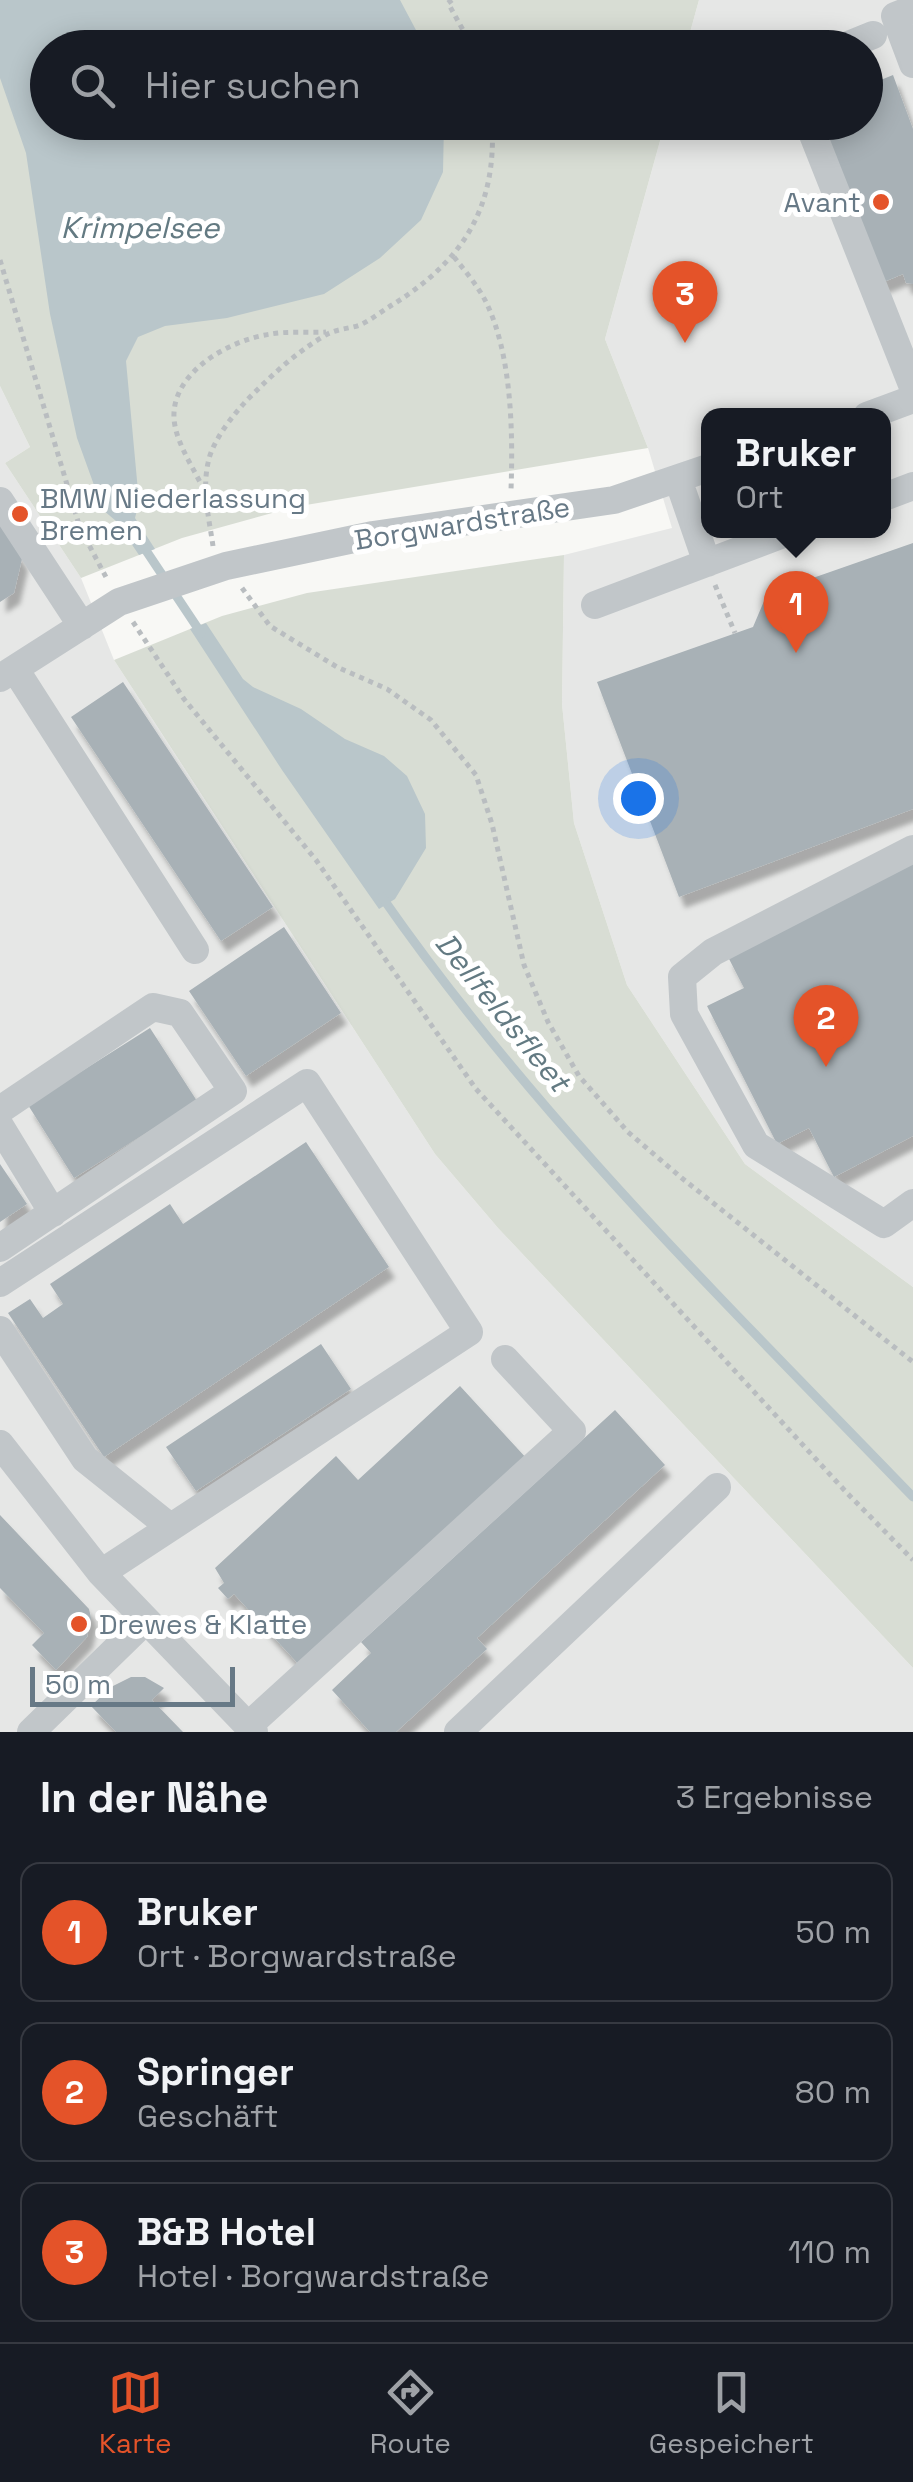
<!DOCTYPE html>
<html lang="de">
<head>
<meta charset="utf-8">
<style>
  body { margin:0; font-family:"Space Grotesk",sans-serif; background:#242831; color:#f1f3f6 }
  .scale { position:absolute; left:30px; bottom:25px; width:205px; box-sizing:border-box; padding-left:10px; border:5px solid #677986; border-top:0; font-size:28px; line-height:35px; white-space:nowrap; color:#677986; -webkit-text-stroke:8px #fff; paint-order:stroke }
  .you { position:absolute; left:638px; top:798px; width:35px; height:35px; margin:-25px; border:8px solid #fff; border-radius:50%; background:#1a73e8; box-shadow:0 0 0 15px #1a73e833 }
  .badge { display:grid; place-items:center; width:65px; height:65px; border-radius:50%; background:#e45329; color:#fff; font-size:32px; font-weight:700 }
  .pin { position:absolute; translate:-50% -82px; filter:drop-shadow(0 2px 5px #0008) }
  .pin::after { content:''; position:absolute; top:52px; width:35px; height:30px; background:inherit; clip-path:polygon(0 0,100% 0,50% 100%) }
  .popup { position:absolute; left:701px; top:408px; width:190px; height:130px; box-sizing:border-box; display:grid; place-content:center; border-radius:20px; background:#171b24; filter:drop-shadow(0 2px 8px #0005); font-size:32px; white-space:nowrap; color:#9ea1a6 }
  .popup b { font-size:38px; color:#f1f3f6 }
  .popup::after { content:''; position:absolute; left:50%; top:100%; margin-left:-20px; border:20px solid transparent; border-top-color:#171b24 }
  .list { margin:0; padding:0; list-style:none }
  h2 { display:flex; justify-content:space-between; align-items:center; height:130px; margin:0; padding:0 40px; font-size:42px }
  h2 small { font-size:32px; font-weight:400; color:#9ea1a6 }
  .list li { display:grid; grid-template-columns:65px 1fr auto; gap:30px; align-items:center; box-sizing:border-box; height:140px; margin:0 20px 20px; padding:0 20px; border:2px solid #363941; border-radius:20px }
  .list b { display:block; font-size:38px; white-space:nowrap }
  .list p { margin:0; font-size:32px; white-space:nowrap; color:#9ea1a6 }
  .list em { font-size:32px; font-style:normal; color:#9ea1a6 }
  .icon { flex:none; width:55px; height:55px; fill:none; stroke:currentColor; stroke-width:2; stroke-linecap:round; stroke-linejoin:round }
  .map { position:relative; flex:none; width:913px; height:1732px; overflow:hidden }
  .search { position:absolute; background:#171b24; box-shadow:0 5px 25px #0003; left:30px; right:30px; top:30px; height:110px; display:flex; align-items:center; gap:25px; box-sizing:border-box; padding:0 35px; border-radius:55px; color:#9ea1a6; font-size:38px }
  .sheet { height:610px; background:#171b24 }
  nav { display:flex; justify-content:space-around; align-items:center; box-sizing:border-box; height:140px; border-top:2px solid #363941; background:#171b24; font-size:28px; color:#9ea1a6 }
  nav a { display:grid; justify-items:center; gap:5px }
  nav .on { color:#e45329 }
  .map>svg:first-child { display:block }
  .built { fill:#e6e7e6; fill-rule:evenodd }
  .green { fill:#d8ddd4 }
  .water { fill:#b9c6ca }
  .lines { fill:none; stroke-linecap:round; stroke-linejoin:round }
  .stream { stroke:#b9c6ca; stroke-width:9 }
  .building { fill:#a8b1b6; filter:url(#shadow) }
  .path { stroke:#b9bdc0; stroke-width:5; stroke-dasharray:5 5; stroke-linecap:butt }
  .minor { stroke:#c1c6c9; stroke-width:28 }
  .poi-dot { fill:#e45329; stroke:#fff; stroke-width:4 }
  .labels { text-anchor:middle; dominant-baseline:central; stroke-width:10; stroke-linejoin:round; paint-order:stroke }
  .poi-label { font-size:28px; fill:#677986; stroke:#fff; text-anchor:start }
  .street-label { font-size:28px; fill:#677986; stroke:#fff }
  .water-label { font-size:30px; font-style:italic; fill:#637a82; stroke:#fff }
</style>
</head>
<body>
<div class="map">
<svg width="913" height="1732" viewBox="0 0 913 1732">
  <defs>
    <filter id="shadow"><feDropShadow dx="6" dy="11" stdDeviation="2.5" flood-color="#0004"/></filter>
  </defs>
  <rect width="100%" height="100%" fill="#f8f8f5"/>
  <!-- built -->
  <path class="built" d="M 699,0 L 913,0 L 913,1287 L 745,1164 L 627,985 L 574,823 L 562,704 L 564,555 L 672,528 L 648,448 L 605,339 L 665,123 L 866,122 L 866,48 L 686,47 ZM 708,416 L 884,416 L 884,530 L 708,530 Z
    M 0,386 L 30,447 L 5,463 L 81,578 L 114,660 L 435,1154 L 498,1228 L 913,1668 L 913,1732 L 0,1732 Z"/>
  <!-- green -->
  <path class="green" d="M 0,0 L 699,0 L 686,47 L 48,48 L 48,122 L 665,123 L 605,339 L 648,448 L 294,507 L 182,538 L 81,578 L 5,463 L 30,447 L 0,386 Z
    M 564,555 L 562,704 L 574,823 L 627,985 L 745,1164 L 913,1287 L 913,1668 L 498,1228 L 435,1154 L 114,660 L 222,616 L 307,593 Z"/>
  <!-- water -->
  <path class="water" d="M 0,0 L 400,0 L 425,47 L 48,48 L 48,122 L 444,123 L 443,172 L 421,220 L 380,258 L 324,294 L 227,318 L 165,326 L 138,337 L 126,361 L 139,502 L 135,518 L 155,549 L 139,555 L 116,521 L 103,510 L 77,438 L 50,314 L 26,153 L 0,78 Z
    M 206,623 L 243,679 L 253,687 L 301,709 L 345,739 L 384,756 L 407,776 L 425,814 L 426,848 L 395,899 L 379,909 L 282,770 L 190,629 Z"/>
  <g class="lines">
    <!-- stream -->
    <path class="stream" d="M 143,546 L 201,633
      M 382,897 C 535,1117 728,1305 913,1497"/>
  </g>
  <!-- building -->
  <path class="building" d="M 893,75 L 913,129 L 913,284 L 906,283 L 903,274 L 881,283 L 819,122 L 866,122 L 866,86 Z
    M 0,525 L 22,559 L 14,593 L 0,602 Z
    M 913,543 L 913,809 L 679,897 L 597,682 L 753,627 L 767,594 Z
    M 123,682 L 273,907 L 221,941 L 71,717 Z
    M 913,860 L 913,1136 L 834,1177 L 809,1128 L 777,1144 L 707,1006 L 744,988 L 727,955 Z
    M 284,927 L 341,1013 L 246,1076 L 189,991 Z
    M 150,1028 L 197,1101 L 74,1178 L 28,1105 Z
    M 306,1142 L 389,1267 L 104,1457 L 8,1313 L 30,1299 L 43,1318 L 63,1304 L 50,1284 L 170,1204 L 183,1224 Z
    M 0,1164 L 27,1204 L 0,1222 Z
    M 321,1344 L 351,1389 L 196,1491 L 166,1447 Z
    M 460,1386 L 528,1460 L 302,1668 L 234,1594 L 228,1599 L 218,1588 L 224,1583 L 215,1568 L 336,1456 L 358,1480 Z
    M 615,1410 L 665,1465 L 477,1638 L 487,1649 L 396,1732 L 370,1732 L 332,1690 L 371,1653 L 361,1642 Z
    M 0,1515 L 89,1609 L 91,1618 L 87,1637 L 56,1670 L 32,1645 L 44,1633 L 0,1588 Z
    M 131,1677 L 145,1677 L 164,1688 L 152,1700 L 183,1732 L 116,1732 L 91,1706 L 111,1687 Z"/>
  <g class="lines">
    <!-- path -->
    <path class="path" d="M 452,0 L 448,3 L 473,48
      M 454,257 C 465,271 478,286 486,302 C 512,355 513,433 511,490
      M 0,260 L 80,528 L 107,579
      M 204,490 C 195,471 179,447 175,426 C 165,376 227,340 271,334 C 288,331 308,333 326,332
      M 213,546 C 209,518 202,491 208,463 C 212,441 233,415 248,399 C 272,375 294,354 324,336 C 335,329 348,329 360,325 C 371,320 382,311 392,305 C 463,261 497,208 492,122
      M 715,585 L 735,633
      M 242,588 L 270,626 L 337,667 L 387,689 L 431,720 L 476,775 L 492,824 L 524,965 L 548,1022 L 579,1076 L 628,1132 L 683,1179 L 913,1362
      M 133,622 L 184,699 L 316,860 L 476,1089 L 847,1493 L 913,1560"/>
    <!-- minor -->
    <path class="minor" d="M 913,9 L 895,16 L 913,64
      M 841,48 L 873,35
      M 808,122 L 913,387
      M 867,416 L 913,399
      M 678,479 L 707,563
      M 884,497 L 913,486
      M 0,501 L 82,626
      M 595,605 L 794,530
      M 15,669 L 195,950
      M 0,678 L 119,602 L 226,566 L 373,535 L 614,500 L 708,468
      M 913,849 L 713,952 L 682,977 L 684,1014 L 756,1145 L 884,1224 L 913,1203
      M 0,1110 L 153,1007 L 180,1013 L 233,1091 L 0,1248
      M 0,1126 L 53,1213
      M 0,1283 L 307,1083 L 469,1332 L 101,1573
      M 0,1330 L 85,1459 L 170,1527
      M 0,1444 L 101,1573 L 254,1732
      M 248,1726 L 572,1431 L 505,1359
      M 31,1732 L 146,1620
      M 458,1732 L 717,1487"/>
  </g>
  <!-- markers -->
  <g class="poi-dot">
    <circle cx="881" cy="202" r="10"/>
    <circle cx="20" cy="514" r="10"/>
    <circle cx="79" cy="1624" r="10"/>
  </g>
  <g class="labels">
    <!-- poi labels -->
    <g class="poi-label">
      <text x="861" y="202" text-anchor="end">Avant</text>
      <text x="40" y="498">BMW Niederlassung<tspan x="40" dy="32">Bremen</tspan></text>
      <text x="99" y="1624">Drewes &amp; Klatte</text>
    </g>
    <!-- street labels -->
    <g class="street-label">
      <text transform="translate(462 523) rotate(-9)">Borgwardstraße</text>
    </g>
    <!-- water labels -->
    <g class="water-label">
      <text x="140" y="227">Krimpelsee</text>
      <text transform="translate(503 1012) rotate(51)">Dellfeldsfleet</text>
    </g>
  </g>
</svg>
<div class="scale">50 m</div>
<div class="you"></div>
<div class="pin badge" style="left:796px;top:653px">1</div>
<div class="popup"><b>Bruker</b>Ort</div>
<div class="pin badge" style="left:826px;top:1067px">2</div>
<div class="pin badge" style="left:685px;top:343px">3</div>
<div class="search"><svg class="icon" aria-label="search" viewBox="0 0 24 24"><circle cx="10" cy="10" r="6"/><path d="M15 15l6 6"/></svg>Hier suchen</div>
</div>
<section class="sheet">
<h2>In der Nähe<small>3 Ergebnisse</small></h2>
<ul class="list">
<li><span class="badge">1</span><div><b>Bruker</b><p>Ort · Borgwardstraße</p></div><em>50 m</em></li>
<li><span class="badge">2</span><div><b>Springer</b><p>Geschäft</p></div><em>80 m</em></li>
<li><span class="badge">3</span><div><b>B&amp;B Hotel</b><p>Hotel · Borgwardstraße</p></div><em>110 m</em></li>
</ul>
</section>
<nav>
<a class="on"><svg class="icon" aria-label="map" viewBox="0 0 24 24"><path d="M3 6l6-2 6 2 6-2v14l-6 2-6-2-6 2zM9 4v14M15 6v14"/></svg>Karte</a>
<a><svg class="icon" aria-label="directions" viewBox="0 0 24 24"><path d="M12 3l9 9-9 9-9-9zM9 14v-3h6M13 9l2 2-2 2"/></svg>Route</a>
<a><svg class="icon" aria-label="saved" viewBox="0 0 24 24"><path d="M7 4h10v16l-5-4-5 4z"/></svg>Gespeichert</a>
</nav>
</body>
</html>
